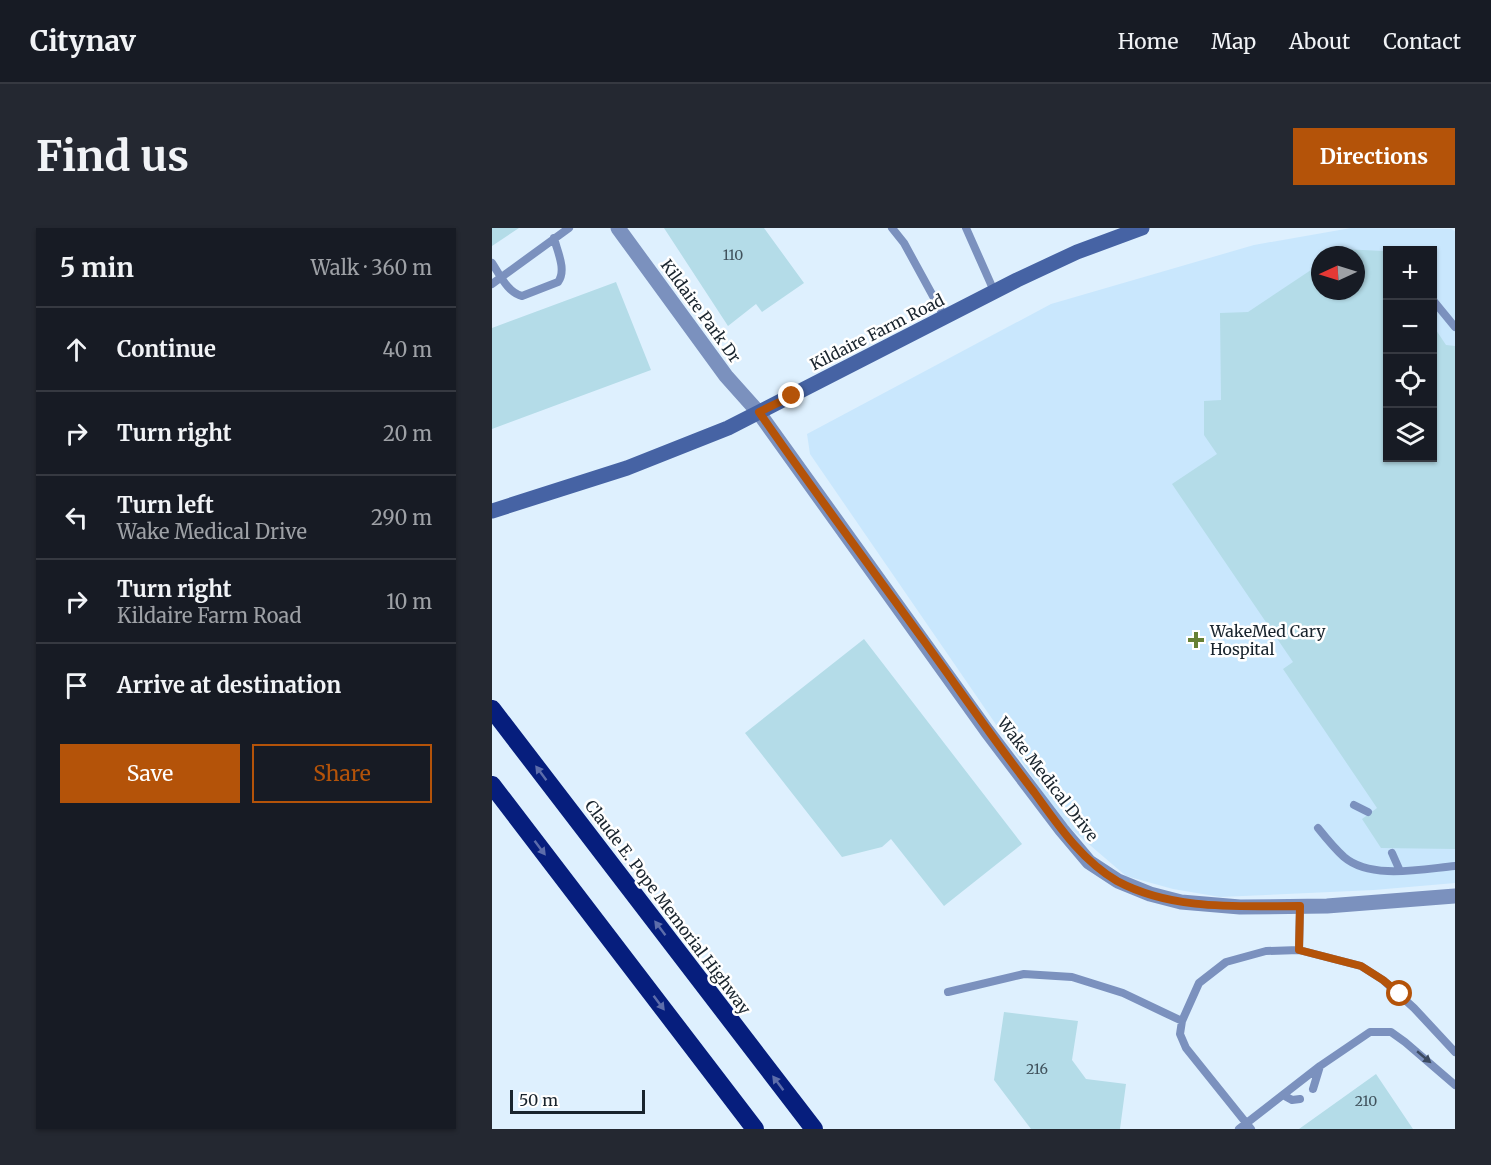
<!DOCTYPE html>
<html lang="en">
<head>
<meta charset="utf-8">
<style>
  body { margin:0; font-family:Merriweather,serif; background:#242831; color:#f1f3f6 }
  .controls { position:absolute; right:18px; top:18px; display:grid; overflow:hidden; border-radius:0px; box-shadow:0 2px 4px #0004 }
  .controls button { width:54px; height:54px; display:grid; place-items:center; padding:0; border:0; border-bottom:2px solid #363941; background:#171b24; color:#f1f3f6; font:30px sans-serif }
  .compass { position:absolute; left:819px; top:18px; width:54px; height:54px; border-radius:50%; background:#171b24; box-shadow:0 2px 4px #0004; rotate:266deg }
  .scale { position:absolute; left:18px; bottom:15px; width:135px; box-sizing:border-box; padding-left:6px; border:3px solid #19242d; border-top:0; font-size:16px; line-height:21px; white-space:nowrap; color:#19242d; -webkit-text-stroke:4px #fff; paint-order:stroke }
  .stop { position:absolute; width:18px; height:18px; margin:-14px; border:4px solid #b45309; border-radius:50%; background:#fff }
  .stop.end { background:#b45309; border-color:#fff; box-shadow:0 2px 6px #0008 }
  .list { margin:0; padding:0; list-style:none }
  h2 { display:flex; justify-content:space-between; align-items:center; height:78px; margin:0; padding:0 24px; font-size:26px }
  h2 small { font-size:20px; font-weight:400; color:#9ea1a6 }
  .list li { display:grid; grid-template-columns:39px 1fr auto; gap:18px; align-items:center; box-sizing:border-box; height:84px; padding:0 24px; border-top:2px solid #363941 }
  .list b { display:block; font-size:22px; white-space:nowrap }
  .list p { margin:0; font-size:20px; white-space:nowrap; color:#9ea1a6 }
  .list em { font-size:20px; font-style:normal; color:#9ea1a6 }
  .actions { display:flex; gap:12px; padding:18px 24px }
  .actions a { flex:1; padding:14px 0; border:2px solid #b45309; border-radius:0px; text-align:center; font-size:21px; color:#b45309 }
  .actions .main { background:#b45309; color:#fff }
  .icon { flex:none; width:33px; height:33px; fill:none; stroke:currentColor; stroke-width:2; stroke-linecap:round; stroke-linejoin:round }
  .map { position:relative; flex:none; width:963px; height:901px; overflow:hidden; border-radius:0px }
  header { display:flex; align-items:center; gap:36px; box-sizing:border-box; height:84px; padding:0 30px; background:#171b24; border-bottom:2px solid #363941 }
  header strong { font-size:28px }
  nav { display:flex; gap:33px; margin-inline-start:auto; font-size:21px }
  .intro { display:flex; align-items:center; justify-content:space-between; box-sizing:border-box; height:144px; padding:0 36px }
  h1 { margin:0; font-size:42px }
  .button { padding:15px 27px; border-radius:0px; background:#b45309; color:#fff; font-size:21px; font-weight:700 }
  main { display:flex; gap:36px; padding:0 36px }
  aside { flex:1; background:#171b24; border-radius:0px; box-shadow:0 2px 4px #0004 }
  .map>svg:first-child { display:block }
  .built { fill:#c9e7fd; fill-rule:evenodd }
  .building { fill:#b4dce8 }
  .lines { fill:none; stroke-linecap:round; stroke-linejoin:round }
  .lane { stroke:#7b91be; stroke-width:8 }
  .street { stroke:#7b91be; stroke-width:15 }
  .secondary { stroke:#4663a4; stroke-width:15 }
  .highway { stroke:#061e7d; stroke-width:18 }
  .oneway { fill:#5d6daa }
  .oneway2 { fill:#3b4a60 }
  .route { stroke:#b45309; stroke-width:8 }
  .poi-dot { fill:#668034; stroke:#fff; stroke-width:2 }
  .labels { text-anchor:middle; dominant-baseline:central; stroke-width:5; stroke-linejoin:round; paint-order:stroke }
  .number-label { font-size:14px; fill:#40525c }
  .street-label { font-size:16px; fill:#19242d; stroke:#fff }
  .poi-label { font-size:16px; fill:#19242d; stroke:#fff; text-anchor:start }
</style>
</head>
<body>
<header>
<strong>Citynav</strong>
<nav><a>Home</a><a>Map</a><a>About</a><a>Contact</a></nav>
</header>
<div class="intro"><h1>Find us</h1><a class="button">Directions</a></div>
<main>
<aside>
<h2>5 min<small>Walk · 360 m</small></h2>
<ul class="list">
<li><svg class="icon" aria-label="ahead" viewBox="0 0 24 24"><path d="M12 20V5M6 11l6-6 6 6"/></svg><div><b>Continue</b></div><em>40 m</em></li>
<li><svg class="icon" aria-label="right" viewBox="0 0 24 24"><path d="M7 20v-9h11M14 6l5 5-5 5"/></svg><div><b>Turn right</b></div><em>20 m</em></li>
<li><svg class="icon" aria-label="left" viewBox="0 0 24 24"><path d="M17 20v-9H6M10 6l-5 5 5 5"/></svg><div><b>Turn left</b><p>Wake Medical Drive</p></div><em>290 m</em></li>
<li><svg class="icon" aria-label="right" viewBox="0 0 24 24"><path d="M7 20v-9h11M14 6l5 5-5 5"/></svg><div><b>Turn right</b><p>Kildaire Farm Road</p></div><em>10 m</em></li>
<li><svg class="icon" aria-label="arrive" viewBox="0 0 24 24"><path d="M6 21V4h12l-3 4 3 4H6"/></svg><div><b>Arrive at destination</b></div></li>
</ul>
<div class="actions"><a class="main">Save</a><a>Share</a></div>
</aside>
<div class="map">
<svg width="963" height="901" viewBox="0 0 963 901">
  <rect width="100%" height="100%" fill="#def0fe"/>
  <!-- built -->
  <path class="built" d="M 859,0 L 959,1 L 963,3 L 963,655 L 882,662 L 728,669 L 681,661 L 634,648 L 571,594 L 318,226 L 315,206 L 559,76 L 762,17 ZM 896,22 L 940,22 L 940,230 L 896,230 ZM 828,27 L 864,27 L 864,63 L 828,63 Z"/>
  <!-- building -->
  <path class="building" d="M 0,0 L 27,0 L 0,18 Z
    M 172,0 L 272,0 L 312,55 L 270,84 L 264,76 L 236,98 Z
    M 850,21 L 891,23 L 896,29 L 896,230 L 940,230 L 940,96 L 954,117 L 963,118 L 963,621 L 889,620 L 870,591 L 885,580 L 791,441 L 801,434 L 680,256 L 725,226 L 712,207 L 712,173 L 729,172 L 728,85 L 756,84 L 828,36 L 828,63 L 864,63 L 864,27 L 841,27 Z
    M 124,54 L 159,142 L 0,201 L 0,100 Z
    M 372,411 L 530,616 L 452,678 L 399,611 L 390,619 L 350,629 L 253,505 Z
    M 512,784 L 586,793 L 580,832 L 594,851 L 634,856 L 628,901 L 539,901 L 502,852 Z
    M 884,846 L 921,901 L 807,901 Z"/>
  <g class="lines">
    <!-- lane -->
    <path class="lane" d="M 400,0 L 412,15 L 453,90
      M 474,0 L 502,63
      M 0,35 C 8,47 16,65 30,68 L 66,54 C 75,42 65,23 62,10
      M 0,56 L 77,0
      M 940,71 L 963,99
      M 862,577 L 876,584
      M 826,600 C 834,610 842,620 852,629 C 879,652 930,641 963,638
      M 900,625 L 908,643
      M 807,722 L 808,678
      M 456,764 L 532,746 L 580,749 L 631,765 L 690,793 L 707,755 L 734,734 L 774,723 L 807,722 L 869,738 L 891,752 L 922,780 L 963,824
      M 690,793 L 688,806 L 694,820 L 759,901
      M 821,861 L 828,838
      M 791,867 L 800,872 L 808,871
      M 747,901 L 828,838 L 878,804 L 899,804 L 913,814 L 963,857"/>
    <!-- street -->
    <path class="street" d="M 126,0 L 234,148 L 267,185 L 495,503 L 570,602 L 597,634 L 626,653 L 658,666 L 689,674 L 748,679 L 835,678 L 963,668"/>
    <!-- secondary -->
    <path class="secondary" d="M 0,283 L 135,240 L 236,200 L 525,52 L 585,24 L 650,0"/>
    <!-- highway -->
    <path class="highway" d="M 0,481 L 322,901
      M 0,557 L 263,901"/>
  </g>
  <!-- one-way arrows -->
  <defs><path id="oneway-solid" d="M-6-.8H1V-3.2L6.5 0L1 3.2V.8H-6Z" transform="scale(1.5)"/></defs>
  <g class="oneway">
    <use href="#oneway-solid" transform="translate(49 545) rotate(-127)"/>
    <use href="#oneway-solid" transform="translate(48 620) rotate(53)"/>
    <use href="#oneway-solid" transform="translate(168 700) rotate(-127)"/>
    <use href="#oneway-solid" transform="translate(167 775) rotate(53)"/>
    <use href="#oneway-solid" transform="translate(286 855) rotate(-127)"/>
  </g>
  <use class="oneway2" href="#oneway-solid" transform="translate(932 829) rotate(40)"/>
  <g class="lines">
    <!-- route -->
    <path class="route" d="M 300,168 L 267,184 C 321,262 377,337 432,413 C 469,464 504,515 542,564 C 566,597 589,632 625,653 C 681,683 747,678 808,678 L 807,722 L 869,738 L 891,752 L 908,766"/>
  </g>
  <!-- markers -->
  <path class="poi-dot" d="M701 403h6v6h6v6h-6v6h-6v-6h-6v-6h6z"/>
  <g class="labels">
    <!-- number labels -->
    <g class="number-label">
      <text x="241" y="27">110</text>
      <text x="545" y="841">216</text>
      <text x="874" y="873">210</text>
    </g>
    <!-- street labels -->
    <g class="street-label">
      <text transform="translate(209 83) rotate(54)">Kildaire Park Dr</text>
      <text transform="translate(385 104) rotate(-27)">Kildaire Farm Road</text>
      <text transform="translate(556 551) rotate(52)">Wake Medical Drive</text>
      <text transform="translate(176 679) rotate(53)">Claude E. Pope Memorial Highway</text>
    </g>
    <!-- poi labels -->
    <g class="poi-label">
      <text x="718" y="403">WakeMed Cary<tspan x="718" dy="18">Hospital</tspan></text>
    </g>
  </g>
</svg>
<div class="controls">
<button>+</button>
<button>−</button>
<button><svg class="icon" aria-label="locate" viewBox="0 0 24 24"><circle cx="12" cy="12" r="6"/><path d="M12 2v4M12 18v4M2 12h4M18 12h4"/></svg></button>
<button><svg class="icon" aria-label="layers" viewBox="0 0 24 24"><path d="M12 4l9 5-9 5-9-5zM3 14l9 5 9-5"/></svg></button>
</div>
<svg class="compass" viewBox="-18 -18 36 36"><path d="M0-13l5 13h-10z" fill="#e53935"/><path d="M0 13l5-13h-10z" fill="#9ea1a6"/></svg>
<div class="scale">50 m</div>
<div class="stop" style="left:908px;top:766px"></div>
<div class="stop end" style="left:300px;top:168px"></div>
</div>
</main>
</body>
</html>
